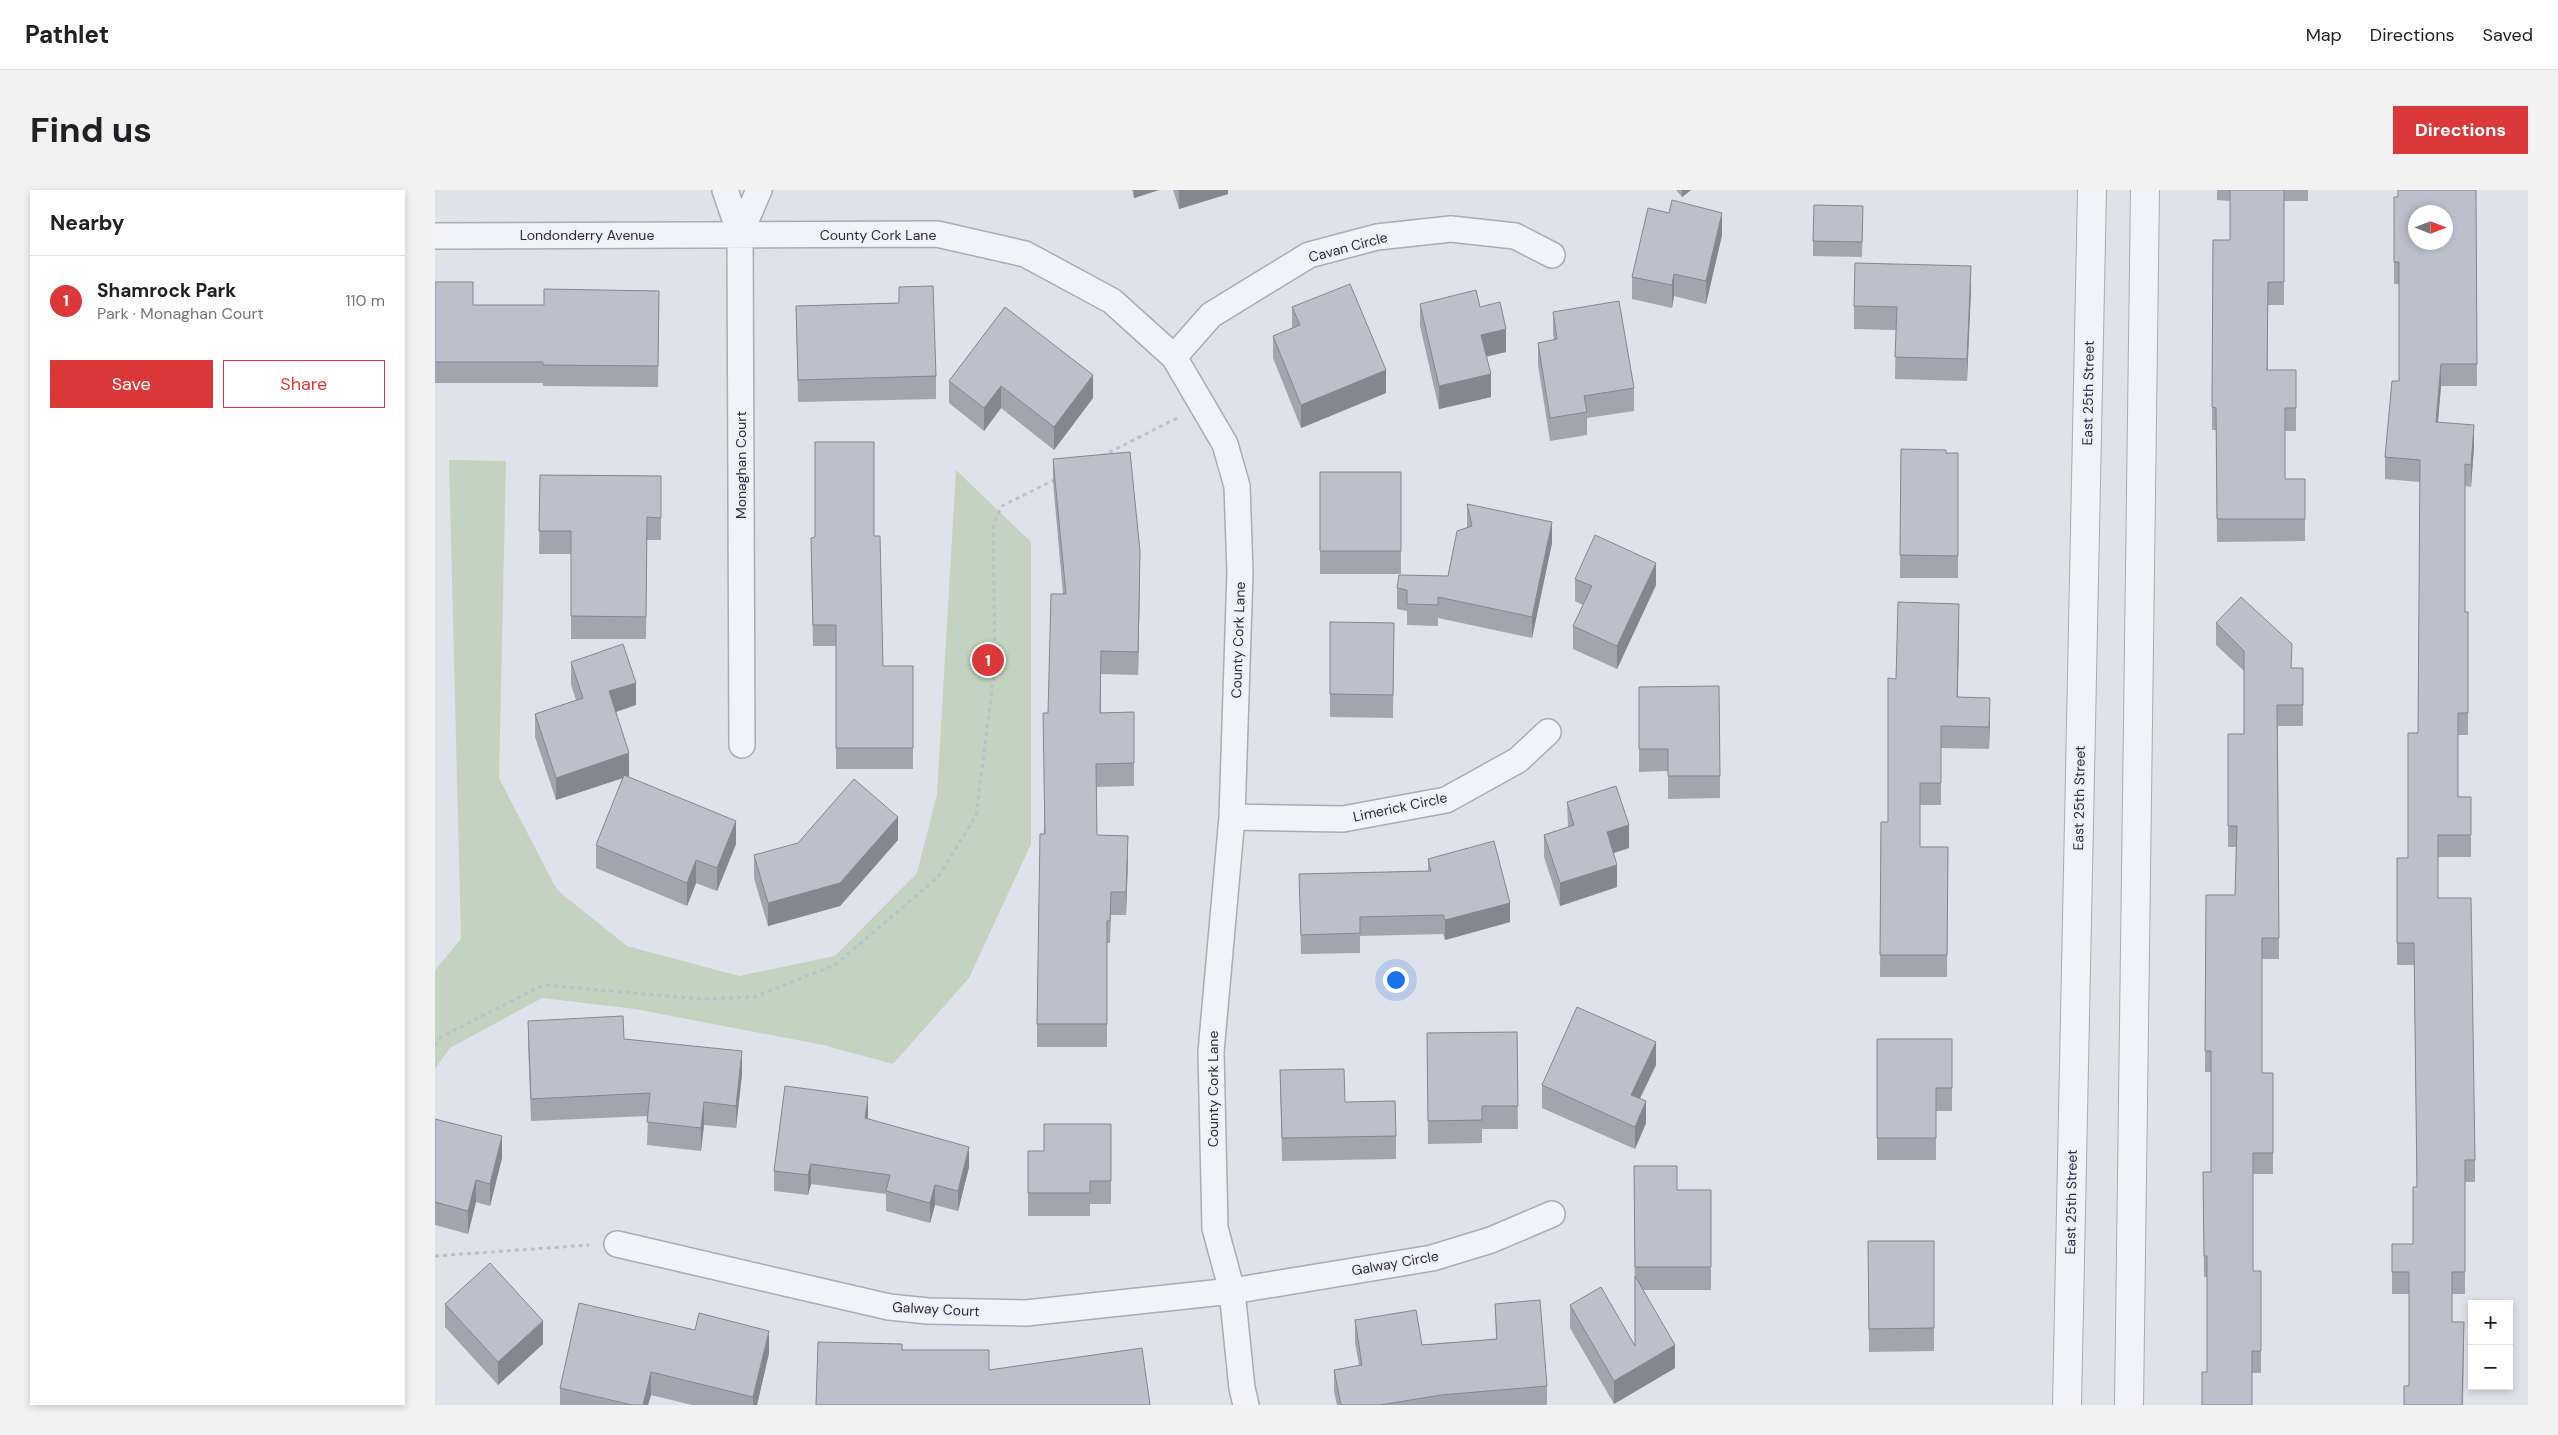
<!DOCTYPE html>
<html lang="en">
<head>
<meta charset="utf-8">
<style>
  body { margin:0; font-family:"DM Sans",sans-serif; background:#f2f2f2; color:#202124 }
  .controls { position:absolute; right:15px; bottom:15px; display:grid; overflow:hidden; border-radius:0px; box-shadow:0 2px 8px #0003 }
  .controls button { width:45px; height:45px; display:grid; place-items:center; padding:0; border:0; border-bottom:1px solid #e0e0e0; background:#fff; color:#202124; font:25px sans-serif }
  .compass { position:absolute; left:1973px; top:15px; width:45px; height:45px; border-radius:50%; background:#fff; box-shadow:0 2px 8px #0003; rotate:90deg }
  .you { position:absolute; left:960px; top:789px; width:18px; height:18px; margin:-12px; border:4px solid #fff; border-radius:50%; background:#1a73e8; box-shadow:0 0 0 8px #1a73e833 }
  .badge { display:grid; place-items:center; width:32px; height:32px; border-radius:50%; background:#da3839; color:#fff; font-size:16px; font-weight:700 }
  .pin { position:absolute; translate:-50% -50%; border:2px solid #fff; box-shadow:0 1px 5px #0006 }
  .list { margin:0; padding:0; list-style:none }
  h2 { display:flex; justify-content:space-between; align-items:center; height:65px; margin:0; padding:0 20px; font-size:21px }
  h2 small { font-size:16px; font-weight:400; color:#757577 }
  .list li { display:grid; grid-template-columns:32px 1fr auto; gap:15px; align-items:center; box-sizing:border-box; height:90px; padding:0 20px; border-top:1px solid #e0e0e0 }
  .list b { display:block; font-size:19px; white-space:nowrap }
  .list p { margin:0; font-size:16px; white-space:nowrap; color:#757577 }
  .list em { font-size:16px; font-style:normal; color:#757577 }
  .actions { display:flex; gap:10px; padding:15px 20px }
  .actions a { flex:1; padding:11px 0; border:1px solid #da3839; border-radius:0px; text-align:center; font-size:18px; color:#da3839 }
  .actions .main { background:#da3839; color:#fff }
  .map { position:relative; flex:none; width:2093px; height:1215px; overflow:hidden; border-radius:0px }
  header { display:flex; align-items:center; gap:30px; box-sizing:border-box; height:70px; padding:0 25px; background:#fff; border-bottom:1px solid #e0e0e0 }
  header strong { font-size:24px }
  nav { display:flex; gap:28px; margin-inline-start:auto; font-size:18px }
  .intro { display:flex; align-items:center; justify-content:space-between; box-sizing:border-box; height:120px; padding:0 30px }
  h1 { margin:0; font-size:35px }
  .button { padding:12px 22px; border-radius:0px; background:#da3839; color:#fff; font-size:18px; font-weight:700 }
  main { display:flex; gap:30px; padding:0 30px }
  aside { flex:1; background:#fff; border-radius:0px; box-shadow:0 2px 8px #0003 }
  .map>svg:first-child { display:block }
  .park { fill:#c2d4bf }
  .lines { fill:none; stroke-linecap:round; stroke-linejoin:round }
  .minor-casing { stroke:#a8abb8; stroke-width:28 }
  .tertiary-casing { stroke:#a8abb8; stroke-width:30 }
  .path { stroke:#bdbfc9; stroke-width:3; stroke-dasharray:4 4; stroke-linecap:butt }
  .minor { stroke:#f2f3f8; stroke-width:25 }
  .tertiary { stroke:#f2f3f8; stroke-width:28 }
  .wall { fill:#a2a5b0 }
  .shaded-wall { fill:#848690 }
  .building { fill:#bcc0cd; stroke:#848690; fill-rule:evenodd }
  .labels { text-anchor:middle; dominant-baseline:central; stroke-width:4; stroke-linejoin:round; paint-order:stroke }
  .street-label { font-size:14px; fill:#262c42; stroke:#eff1f7 }
</style>
</head>
<body>
<header>
<strong>Pathlet</strong>
<nav><a>Map</a><a>Directions</a><a>Saved</a></nav>
</header>
<div class="intro"><h1>Find us</h1><a class="button">Directions</a></div>
<main>
<aside>
<h2>Nearby<small></small></h2>
<ul class="list">
<li><span class="badge">1</span><div><b>Shamrock Park</b><p>Park · Monaghan Court</p></div><em>110 m</em></li>
</ul>
<div class="actions"><a class="main">Save</a><a>Share</a></div>
</aside>
<div class="map">
<svg width="2093" height="1215" viewBox="0 0 2093 1215">
  <rect width="100%" height="100%" fill="#dfe2ea"/>
  <!-- park -->
  <path class="park" d="M 14,270 L 71,271 L 64,588 L 122,700 L 192,756 L 304,786 L 400,766 L 482,683 L 502,604 L 521,280 L 596,352 L 596,654 L 534,788 L 458,874 L 388,855 L 200,819 L 107,808 L 15,858 L 0,879 L 0,780 L 26,749 Z"/>
  <g class="lines">
    <defs>
      <path id="minor" d="M 290,0 L 305,44
        M 0,46 L 502,44 L 590,64 L 677,111 L 739,167 L 790,254 L 802,296 L 805,382 L 797,627 L 776,862 L 780,1038 L 797,1101 L 807,1198 L 811,1215
        M 739,167 L 776,125 L 874,65 L 942,47 L 1016,39 L 1080,46 L 1117,65
        M 307,555 L 305,44 L 324,0
        M 797,627 L 908,629 L 1011,610 L 1083,570 L 1113,542
        M 182,1054 L 454,1117 L 493,1121 L 591,1123 L 797,1101 L 997,1068 L 1056,1050 L 1117,1024"/>
      <path id="tertiary" d="M 1632,1215 L 1657,0
        M 1694,1215 L 1710,0"/>
    </defs>
    <!-- minor casing -->
    <use href="#minor" class="minor-casing"/>
    <!-- tertiary casing -->
    <use href="#tertiary" class="tertiary-casing"/>
    <!-- path -->
    <path class="path" d="M 667,266 L 742,228
      M 0,856 L 6,847 L 108,795 L 267,809 L 319,807 L 400,775 L 503,687 L 541,626 L 560,477 L 558,334 L 567,316 L 621,289
      M 0,1066 L 154,1055"/>
    <!-- minor -->
    <use href="#minor" class="minor"/>
    <!-- tertiary -->
    <use href="#tertiary" class="tertiary"/>
  </g>
  <!-- wall -->
  <path class="wall" d="M 697,0 L 724,0 L 699,8 Z
    M 738,0 L 793,0 L 793,4 L 744,19 Z
    M 1241,0 L 1256,0 L 1247,7 Z
    M 1782,0 L 1873,0 L 1873,11 L 1849,11 L 1849,115 L 1833,115 L 1833,180 L 1861,180 L 1861,241 L 1850,241 L 1850,289 L 1870,289 L 1870,351 L 1782,352 L 1781,240 L 1777,240 L 1778,50 L 1795,50 L 1795,11 L 1782,10 Z
    M 2041,0 L 2042,196 L 2006,196 L 2003,232 L 2039,257 L 2036,297 L 2030,296 L 2030,422 L 2033,422 L 2033,545 L 2023,545 L 2023,607 L 2036,607 L 2036,667 L 2003,667 L 2003,708 L 2040,970 L 2040,992 L 2030,992 L 2030,1104 L 2017,1104 L 2017,1132 L 2029,1154 L 2028,1215 L 1969,1215 L 1974,1196 L 1974,1104 L 1957,1104 L 1957,1054 L 1978,1054 L 1982,997 L 1979,775 L 1962,775 L 1962,668 L 1973,668 L 1983,543 L 1985,292 L 1950,289 L 1950,267 L 1964,191 L 1964,94 L 1959,94 L 1959,7 Z
    M 1428,31 L 1427,67 L 1378,66 L 1378,51 Z
    M 1287,45 L 1271,114 L 1239,106 L 1237,118 L 1197,109 L 1197,87 Z
    M 0,92 L 38,115 L 109,115 L 224,101 L 223,197 L 108,196 L 108,193 L 0,193 Z
    M 464,97 L 501,186 L 501,209 L 363,212 L 361,116 L 464,113 Z
    M 1536,99 L 1532,191 L 1460,189 L 1461,140 L 1419,139 L 1419,116 Z
    M 985,114 L 1045,117 L 1071,162 L 1051,166 L 1056,207 L 1004,219 L 985,136 Z
    M 570,117 L 658,208 L 619,260 L 566,218 L 549,241 L 514,213 L 514,191 Z
    M 857,117 L 951,203 L 866,238 L 838,168 L 838,146 L 857,138 Z
    M 1118,122 L 1199,198 L 1199,221 L 1152,228 L 1152,245 L 1115,251 L 1103,175 L 1103,153 L 1119,150 L 1118,144 Z
    M 1466,259 L 1511,263 L 1523,263 L 1523,388 L 1465,388 Z
    M 618,269 L 705,384 L 703,485 L 666,484 L 666,523 L 699,522 L 699,596 L 661,597 L 662,645 L 693,669 L 691,725 L 676,725 L 675,753 L 672,753 L 672,857 L 602,857 L 602,834 L 613,523 L 628,404 L 618,292 Z
    M 885,282 L 966,282 L 966,384 L 885,384 Z
    M 105,285 L 226,286 L 226,350 L 212,350 L 211,449 L 136,449 L 136,364 L 104,364 Z
    M 1032,314 L 1117,353 L 1097,448 L 1003,428 L 1003,436 L 972,435 L 972,421 L 962,419 L 962,398 L 1013,386 L 1032,338 Z
    M 376,368 L 448,476 L 478,476 L 478,579 L 401,579 L 401,456 L 378,456 Z
    M 1140,389 L 1221,395 L 1182,479 L 1138,459 L 1138,436 L 1148,415 L 1140,411 Z
    M 895,432 L 959,433 L 958,528 L 895,527 Z
    M 1781,433 L 1856,478 L 1868,478 L 1868,536 L 1843,536 L 1844,769 L 1827,769 L 1827,883 L 1838,883 L 1838,984 L 1818,984 L 1818,1081 L 1826,1081 L 1826,1183 L 1772,1182 L 1772,1087 L 1769,1087 L 1768,982 L 1776,982 L 1776,882 L 1770,882 L 1771,705 L 1800,705 L 1801,657 L 1793,657 L 1793,544 L 1809,544 L 1809,481 L 1781,455 Z
    M 1524,436 L 1523,507 L 1555,530 L 1554,559 L 1506,558 L 1506,615 L 1485,615 L 1485,657 L 1513,657 L 1512,787 L 1445,787 L 1446,632 L 1453,632 L 1461,489 Z
    M 136,472 L 201,515 L 181,522 L 194,586 L 192,587 L 301,654 L 282,701 L 261,693 L 252,716 L 161,678 L 161,655 L 188,588 L 121,610 L 100,547 L 100,524 L 141,510 L 136,495 Z
    M 1204,497 L 1285,586 L 1285,608 L 1233,609 L 1233,581 L 1204,582 Z
    M 1132,612 L 1194,658 L 1179,663 L 1182,697 L 1125,716 L 1109,667 L 1109,645 L 1133,637 Z
    M 463,650 L 405,716 L 333,736 L 319,688 L 319,665 Z
    M 993,669 L 1075,732 L 1010,750 L 1008,744 L 925,746 L 925,763 L 866,764 L 864,684 L 993,681 Z
    M 93,831 L 189,849 L 307,884 L 301,938 L 269,935 L 266,961 L 212,955 L 213,926 L 96,931 L 93,853 Z
    M 1082,842 L 1083,939 L 1047,939 L 1047,953 L 993,954 L 992,843 Z
    M 1442,849 L 1517,849 L 1517,921 L 1501,921 L 1501,970 L 1442,970 Z
    M 1221,875 L 1205,908 L 1211,933 L 1200,959 L 1107,918 L 1107,895 Z
    M 845,880 L 910,912 L 961,946 L 961,969 L 847,971 Z
    M 0,929 L 67,968 L 55,1016 L 41,1012 L 33,1044 L 0,1035 Z
    M 432,929 L 534,977 L 523,1021 L 500,1015 L 495,1033 L 451,1021 L 451,1004 L 376,994 L 373,1005 L 339,1001 L 339,981 Z
    M 676,934 L 676,1014 L 655,1014 L 655,1026 L 593,1026 L 593,961 L 609,961 Z
    M 1199,976 L 1242,1000 L 1276,1000 L 1276,1100 L 1208,1100 L 1240,1178 L 1179,1214 L 1135,1138 L 1135,1115 L 1200,1156 Z
    M 1433,1051 L 1499,1051 L 1499,1161 L 1434,1162 Z
    M 144,1113 L 334,1163 L 322,1215 L 257,1215 L 216,1205 L 213,1215 L 125,1215 L 125,1198 Z
    M 10,1114 L 108,1154 L 63,1195 L 10,1137 Z
    M 1060,1114 L 1112,1196 L 1112,1215 L 902,1215 L 899,1202 L 899,1180 L 924,1175 L 920,1153 L 920,1130 L 987,1155 L 1061,1149 Z"/>
  <!-- shaded-wall -->
  <path class="shaded-wall" d="M 699,0 L 724,0 L 699,8 Z
    M 744,0 L 793,0 L 793,4 L 744,19 Z
    M 1247,0 L 1256,0 L 1247,7 Z
    M 1287,23 L 1287,45 L 1271,114 L 1271,91 Z
    M 1536,76 L 1536,99 L 1532,191 L 1532,169 Z
    M 1239,84 L 1239,106 L 1237,118 L 1237,95 Z
    M 1071,139 L 1071,162 L 1046,168 L 1046,145 Z
    M 2006,174 L 2006,196 L 2001,254 L 2001,232 Z
    M 951,180 L 951,203 L 866,238 L 866,215 Z
    M 1056,184 L 1056,207 L 1004,219 L 1004,196 Z
    M 658,185 L 658,208 L 619,260 L 619,237 Z
    M 566,196 L 566,218 L 549,241 L 549,218 Z
    M 2039,235 L 2039,257 L 2036,297 L 2036,275 Z
    M 1117,332 L 1117,353 L 1097,448 L 1097,427 Z
    M 705,361 L 705,384 L 703,485 L 703,462 Z
    M 1221,373 L 1221,395 L 1182,479 L 1182,456 Z
    M 1524,414 L 1524,436 L 1522,529 L 1522,507 Z
    M 201,493 L 201,515 L 174,524 L 174,501 Z
    M 1555,508 L 1555,530 L 1554,559 L 1554,537 Z
    M 194,563 L 194,586 L 121,610 L 121,588 Z
    M 463,627 L 463,650 L 405,716 L 333,736 L 333,713 Z
    M 301,631 L 301,654 L 282,701 L 282,678 Z
    M 1194,635 L 1194,658 L 1172,665 L 1172,642 Z
    M 693,646 L 693,669 L 691,725 L 691,702 Z
    M 261,670 L 261,693 L 252,716 L 252,693 Z
    M 1182,675 L 1182,697 L 1125,716 L 1125,693 Z
    M 1075,713 L 1075,732 L 1010,750 L 1010,730 Z
    M 1221,852 L 1221,875 L 1196,927 L 1196,905 Z
    M 307,861 L 307,884 L 301,938 L 301,916 Z
    M 433,907 L 433,927 L 430,948 L 430,928 Z
    M 1211,911 L 1211,933 L 1200,959 L 1200,937 Z
    M 269,912 L 269,935 L 266,961 L 266,938 Z
    M 67,946 L 67,968 L 55,1016 L 55,994 Z
    M 534,957 L 534,977 L 523,1021 L 523,1001 Z
    M 376,974 L 376,994 L 373,1005 L 373,985 Z
    M 41,990 L 41,1012 L 33,1044 L 33,1021 Z
    M 500,995 L 500,1015 L 495,1033 L 495,1013 Z
    M 108,1131 L 108,1154 L 63,1195 L 63,1172 Z
    M 334,1141 L 334,1163 L 322,1215 L 318,1215 L 318,1207 Z
    M 1240,1155 L 1240,1178 L 1179,1214 L 1179,1191 Z
    M 216,1182 L 216,1205 L 213,1215 L 208,1215 Z"/>
  <!-- building -->
  <path class="building" d="M 1795,0 L 1849,0 L 1849,92 L 1833,92 L 1832,180 L 1861,180 L 1861,218 L 1850,218 L 1850,289 L 1870,289 L 1870,329 L 1782,329 L 1781,218 L 1777,217 L 1778,50 L 1795,50 Z
    M 1963,0 L 2041,0 L 2042,174 L 2006,174 L 2001,232 L 2039,235 L 2036,275 L 2030,274 L 2030,422 L 2033,422 L 2033,523 L 2023,523 L 2023,607 L 2036,607 L 2036,645 L 2003,645 L 2003,708 L 2036,708 L 2040,970 L 2030,970 L 2030,1082 L 2017,1082 L 2017,1132 L 2029,1132 L 2027,1215 L 1969,1215 L 1969,1196 L 1974,1196 L 1974,1082 L 1957,1082 L 1957,1054 L 1978,1054 L 1978,997 L 1982,997 L 1979,753 L 1962,753 L 1962,668 L 1973,668 L 1973,543 L 1983,543 L 1985,270 L 1950,267 L 1957,191 L 1964,191 L 1964,72 L 1959,72 L 1959,7 L 1963,7 ZM 1980,22 L 2010,22 L 2010,52 L 1980,52 Z
    M 1237,10 L 1287,23 L 1271,91 L 1239,84 L 1237,95 L 1197,87 L 1213,18 L 1234,23 Z
    M 1379,15 L 1428,16 L 1427,52 L 1378,51 Z
    M 1420,73 L 1536,76 L 1532,169 L 1460,167 L 1462,117 L 1419,116 Z
    M 0,92 L 38,92 L 38,115 L 109,115 L 109,99 L 224,101 L 223,176 L 108,175 L 108,172 L 0,172 Z
    M 915,94 L 951,180 L 866,215 L 838,146 L 865,135 L 857,117 Z
    M 498,96 L 501,186 L 363,190 L 361,116 L 464,113 L 464,97 Z
    M 1041,100 L 1045,117 L 1065,112 L 1071,139 L 1046,145 L 1056,184 L 1004,196 L 985,114 Z
    M 1184,111 L 1199,198 L 1149,206 L 1152,222 L 1115,228 L 1103,153 L 1122,149 L 1118,122 Z
    M 570,117 L 658,185 L 619,237 L 566,196 L 549,218 L 514,191 Z
    M 380,252 L 439,252 L 439,346 L 445,346 L 448,476 L 478,476 L 478,558 L 401,558 L 401,435 L 378,435 L 376,348 L 380,347 Z
    M 1466,259 L 1511,260 L 1511,263 L 1523,263 L 1523,366 L 1465,365 Z
    M 695,262 L 705,361 L 703,462 L 666,461 L 665,523 L 699,522 L 699,573 L 661,574 L 662,645 L 693,646 L 691,702 L 676,702 L 675,731 L 672,731 L 672,834 L 602,834 L 605,644 L 610,644 L 608,523 L 613,523 L 616,404 L 631,404 L 618,269 Z
    M 885,282 L 966,282 L 966,361 L 885,361 Z
    M 105,285 L 226,286 L 226,328 L 212,327 L 211,427 L 136,426 L 136,341 L 104,341 Z
    M 1032,314 L 1117,332 L 1097,427 L 1003,407 L 1003,415 L 972,414 L 972,400 L 962,398 L 964,385 L 1013,386 L 1022,341 L 1037,336 Z
    M 1160,345 L 1221,373 L 1182,456 L 1138,436 L 1157,396 L 1140,389 Z
    M 1806,407 L 1857,454 L 1856,478 L 1868,478 L 1868,515 L 1842,515 L 1844,748 L 1827,748 L 1827,883 L 1838,883 L 1838,963 L 1818,963 L 1818,1081 L 1826,1081 L 1826,1161 L 1817,1161 L 1817,1215 L 1767,1215 L 1767,1182 L 1772,1182 L 1772,1066 L 1769,1066 L 1768,982 L 1776,982 L 1776,861 L 1770,861 L 1771,705 L 1800,705 L 1802,636 L 1793,636 L 1793,544 L 1809,544 L 1809,461 L 1781,433 Z
    M 1463,412 L 1524,414 L 1522,507 L 1555,508 L 1554,537 L 1506,536 L 1506,593 L 1485,593 L 1485,657 L 1513,657 L 1512,765 L 1445,765 L 1446,632 L 1453,632 L 1453,488 L 1461,489 Z
    M 895,432 L 959,433 L 958,505 L 895,504 Z
    M 188,454 L 201,493 L 174,501 L 194,563 L 121,588 L 100,524 L 148,508 L 136,472 Z
    M 1284,496 L 1285,586 L 1233,586 L 1233,559 L 1204,559 L 1204,497 Z
    M 189,585 L 301,631 L 282,678 L 261,670 L 252,693 L 161,655 Z
    M 419,589 L 463,627 L 405,693 L 333,713 L 319,665 L 363,653 Z
    M 1181,596 L 1194,635 L 1172,642 L 1182,675 L 1125,693 L 1109,645 L 1139,635 L 1132,612 Z
    M 1059,651 L 1075,713 L 1010,730 L 1008,725 L 925,727 L 925,743 L 866,745 L 864,684 L 996,681 L 993,669 Z
    M 1142,817 L 1221,852 L 1196,905 L 1211,911 L 1200,937 L 1107,895 Z
    M 188,826 L 189,849 L 307,861 L 301,916 L 269,912 L 266,938 L 212,932 L 215,903 L 96,909 L 93,831 Z
    M 1082,842 L 1083,916 L 1047,916 L 1047,930 L 993,931 L 992,843 Z
    M 1442,849 L 1517,849 L 1517,898 L 1501,898 L 1501,948 L 1442,948 Z
    M 909,879 L 910,912 L 960,911 L 961,946 L 847,948 L 845,880 Z
    M 350,896 L 433,907 L 430,928 L 534,957 L 523,1001 L 500,995 L 495,1013 L 451,1001 L 455,985 L 376,974 L 373,985 L 339,981 Z
    M 0,929 L 67,946 L 55,994 L 41,990 L 33,1021 L 0,1012 Z
    M 609,934 L 676,934 L 676,991 L 655,991 L 655,1003 L 593,1003 L 593,961 L 609,961 Z
    M 1199,976 L 1242,976 L 1242,1000 L 1276,1000 L 1276,1077 L 1200,1077 Z
    M 1433,1051 L 1499,1051 L 1499,1138 L 1434,1139 Z
    M 55,1073 L 108,1131 L 63,1172 L 10,1114 Z
    M 1200,1086 L 1240,1155 L 1179,1191 L 1135,1115 L 1166,1097 L 1200,1156 Z
    M 1105,1110 L 1112,1196 L 1006,1205 L 945,1215 L 906,1215 L 899,1180 L 927,1175 L 920,1130 L 981,1120 L 987,1155 L 1062,1149 L 1060,1114 Z
    M 144,1113 L 260,1140 L 264,1123 L 334,1141 L 318,1207 L 216,1182 L 208,1215 L 197,1215 L 125,1198 Z
    M 383,1152 L 467,1154 L 467,1160 L 554,1160 L 554,1180 L 707,1158 L 715,1215 L 381,1215 Z"/>
  <g class="labels">
    <!-- street labels -->
    <g class="street-label">
      <text x="152" y="45">Londonderry Avenue</text>
      <text x="443" y="45">County Cork Lane</text>
      <text transform="translate(913 57) rotate(-15)">Cavan Circle</text>
      <text transform="translate(1653 203) rotate(-89)">East 25th Street</text>
      <text transform="translate(306 275) rotate(-90)">Monaghan Court</text>
      <text transform="translate(803 450) rotate(-88)">County Cork Lane</text>
      <text transform="translate(1644 608) rotate(-89)">East 25th Street</text>
      <text transform="translate(965 617) rotate(-12)">Limerick Circle</text>
      <text transform="translate(778 899) rotate(-90)">County Cork Lane</text>
      <text transform="translate(1636 1012) rotate(-89)">East 25th Street</text>
      <text transform="translate(960 1073) rotate(-10)">Galway Circle</text>
      <text transform="translate(501 1119) rotate(3)">Galway Court</text>
    </g>
  </g>
</svg>
<div class="controls">
<button>+</button>
<button>−</button>
</div>
<svg class="compass" viewBox="-18 -18 36 36"><path d="M0-13l5 13h-10z" fill="#e53935"/><path d="M0 13l5-13h-10z" fill="#757577"/></svg>
<div class="you"></div>
<div class="pin badge" style="left:553px;top:470px">1</div>
</div>
</main>
</body>
</html>
